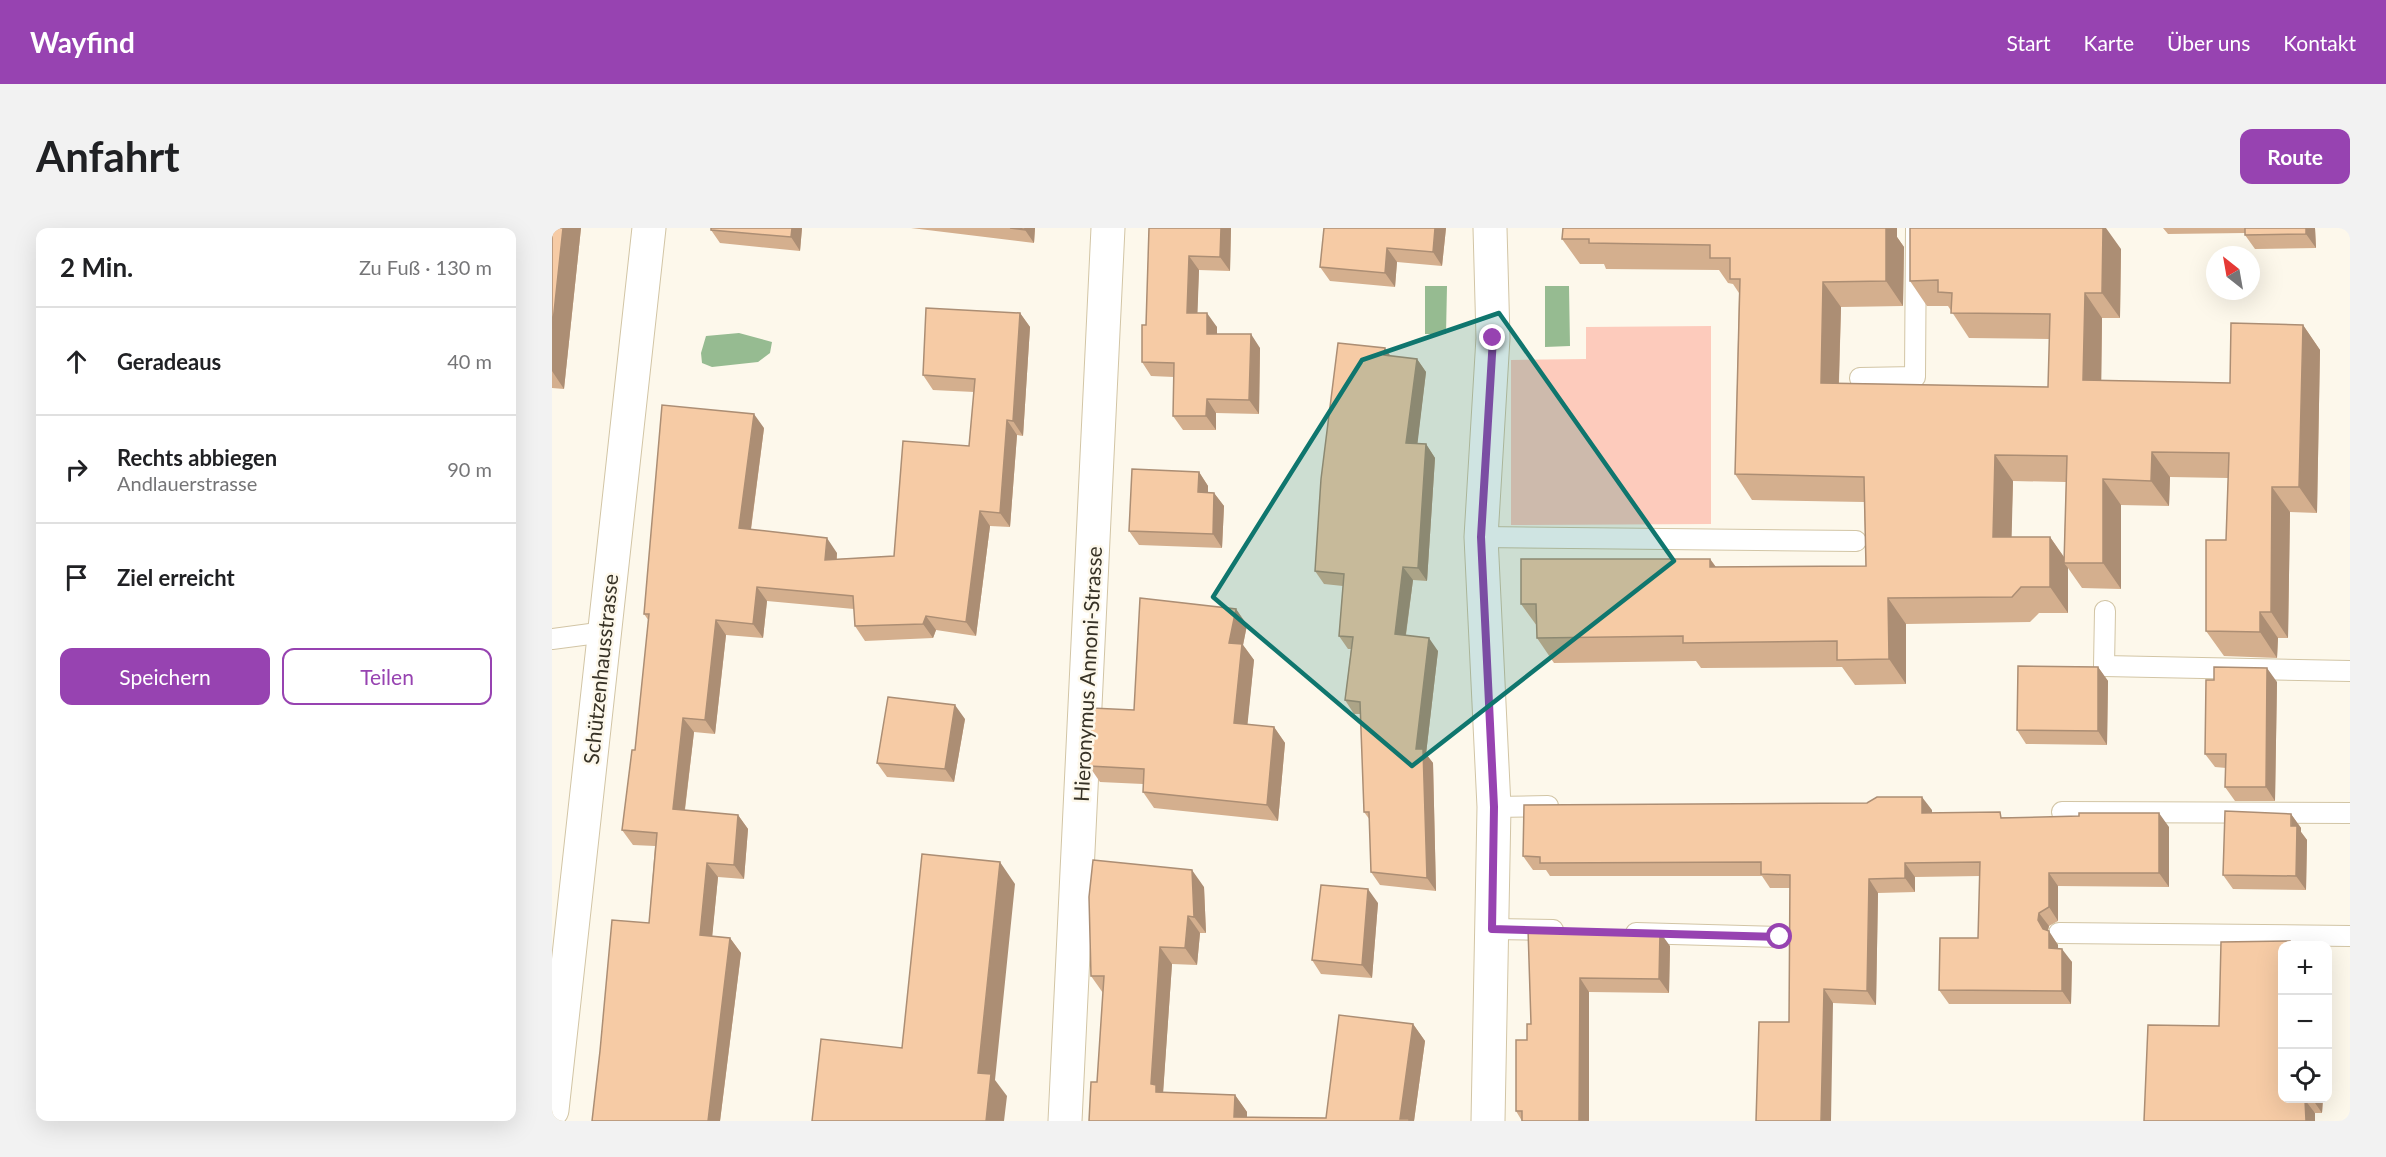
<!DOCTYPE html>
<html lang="de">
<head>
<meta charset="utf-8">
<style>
  body { margin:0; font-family:Lato,sans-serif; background:#f2f2f2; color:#202124 }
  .controls { position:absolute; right:18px; bottom:18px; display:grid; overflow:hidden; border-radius:12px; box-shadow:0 6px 24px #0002 }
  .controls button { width:54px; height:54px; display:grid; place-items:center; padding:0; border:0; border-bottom:2px solid #e0e0e0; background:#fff; color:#202124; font:30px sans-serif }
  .compass { position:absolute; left:1654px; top:18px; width:54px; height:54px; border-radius:50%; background:#fff; box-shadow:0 6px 24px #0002; rotate:329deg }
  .stop { position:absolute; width:18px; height:18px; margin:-14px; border:4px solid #9743b1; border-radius:50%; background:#fff }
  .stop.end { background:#9743b1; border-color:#fff; box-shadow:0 2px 6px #0008 }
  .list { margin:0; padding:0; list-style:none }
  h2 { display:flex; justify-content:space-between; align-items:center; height:78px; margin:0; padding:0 24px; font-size:26px }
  h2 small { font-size:20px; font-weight:400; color:#757577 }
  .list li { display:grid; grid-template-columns:39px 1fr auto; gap:18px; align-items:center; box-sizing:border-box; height:108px; padding:0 24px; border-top:2px solid #e0e0e0 }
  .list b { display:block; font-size:22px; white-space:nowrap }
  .list p { margin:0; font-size:20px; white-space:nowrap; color:#757577 }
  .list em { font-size:20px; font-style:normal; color:#757577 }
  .actions { display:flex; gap:12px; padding:18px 24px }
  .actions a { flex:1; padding:14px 0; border:2px solid #9743b1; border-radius:12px; text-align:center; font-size:21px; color:#9743b1 }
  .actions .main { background:#9743b1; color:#fff }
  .icon { flex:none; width:33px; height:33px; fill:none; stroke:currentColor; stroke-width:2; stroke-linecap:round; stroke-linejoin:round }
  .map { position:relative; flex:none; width:1798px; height:893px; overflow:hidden; border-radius:12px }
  header { display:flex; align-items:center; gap:36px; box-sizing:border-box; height:84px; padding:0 30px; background:#9743b1; color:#fff }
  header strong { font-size:28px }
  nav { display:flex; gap:33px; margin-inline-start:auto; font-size:21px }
  .intro { display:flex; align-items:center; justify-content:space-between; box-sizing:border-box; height:144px; padding:0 36px }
  h1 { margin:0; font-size:42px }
  .button { padding:15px 27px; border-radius:12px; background:#9743b1; color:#fff; font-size:21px; font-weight:700 }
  main { display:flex; gap:36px; padding:0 36px }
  aside { flex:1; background:#fff; border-radius:12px; box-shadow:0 6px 24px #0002 }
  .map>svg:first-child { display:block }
  .green { fill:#fdcbbc }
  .water { fill:#96bb91 }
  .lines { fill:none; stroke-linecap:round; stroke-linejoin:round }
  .service-casing { stroke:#d2c5a5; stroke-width:22 }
  .minor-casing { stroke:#d2c5a5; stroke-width:35 }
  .service { stroke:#fff; stroke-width:20 }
  .minor { stroke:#fff; stroke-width:33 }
  .wall { fill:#d4af8e; fill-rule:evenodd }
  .shaded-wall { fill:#ac8e74 }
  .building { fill:#f6cba5; stroke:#ac8e74; stroke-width:1.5 }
  .route { stroke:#9743b1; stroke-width:8 }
  .marked { fill:#0f766e; fill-opacity:0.2; stroke:#0f766e; stroke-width:4.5; stroke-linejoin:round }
  .labels { text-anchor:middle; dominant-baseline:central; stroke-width:5; stroke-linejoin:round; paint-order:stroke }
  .street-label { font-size:21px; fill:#373226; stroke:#fdf8eb }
</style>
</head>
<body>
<header>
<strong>Wayfind</strong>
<nav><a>Start</a><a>Karte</a><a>Über uns</a><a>Kontakt</a></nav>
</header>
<div class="intro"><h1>Anfahrt</h1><a class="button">Route</a></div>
<main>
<aside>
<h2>2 Min.<small>Zu Fuß · 130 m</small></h2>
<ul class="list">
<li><svg class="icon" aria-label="ahead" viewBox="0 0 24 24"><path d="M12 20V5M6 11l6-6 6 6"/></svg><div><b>Geradeaus</b></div><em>40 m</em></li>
<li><svg class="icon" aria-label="right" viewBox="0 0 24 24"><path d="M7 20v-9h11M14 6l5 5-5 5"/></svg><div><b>Rechts abbiegen</b><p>Andlauerstrasse</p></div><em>90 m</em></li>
<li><svg class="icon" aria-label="arrive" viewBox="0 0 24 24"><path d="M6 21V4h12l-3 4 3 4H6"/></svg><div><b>Ziel erreicht</b></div></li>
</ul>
<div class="actions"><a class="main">Speichern</a><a>Teilen</a></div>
</aside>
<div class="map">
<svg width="1798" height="893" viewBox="0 0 1798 893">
  <rect width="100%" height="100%" fill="#fdf8eb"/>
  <!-- green -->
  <path class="green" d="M 1159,98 L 1159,296 L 959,297 L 959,132 L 1034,131 L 1034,99 Z"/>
  <!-- water -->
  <path class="water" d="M 873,58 L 895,58 L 894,106 L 873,106 Z
    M 993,58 L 1017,58 L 1018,118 L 993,119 Z
    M 187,105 L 220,114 L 218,125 L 206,134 L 160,139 L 150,135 L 149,125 L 154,108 Z"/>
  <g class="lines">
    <defs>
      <path id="service" d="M 1308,150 L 1363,149 L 1364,0
        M 929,309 L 1304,313
        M 1553,383 L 1552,438 L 1798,443
        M 0,411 L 53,404
        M 942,579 L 996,578
        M 1510,584 L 1798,585
        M 940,701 L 1001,702
        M 1084,705 L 1228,709
        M 1507,705 L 1798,708"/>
      <path id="minor" d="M 0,882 L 97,0
        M 513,893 L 556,0
        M 936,893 L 942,579 L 929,309 L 941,110 L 938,0"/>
    </defs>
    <!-- service casing -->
    <use href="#service" class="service-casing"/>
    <!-- minor casing -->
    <use href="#minor" class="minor-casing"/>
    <!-- service -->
    <use href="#service" class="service"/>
    <!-- minor -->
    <use href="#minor" class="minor"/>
  </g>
  <!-- wall -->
  <path class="wall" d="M 0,0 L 29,0 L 12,161 L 0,160 Z
    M 159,0 L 250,0 L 248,23 L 168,15 L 159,2 Z
    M 359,0 L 483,0 L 482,15 Z
    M 597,0 L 679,0 L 678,43 L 647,42 L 645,85 L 665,99 L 665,106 L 708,120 L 707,186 L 664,185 L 664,202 L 631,202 L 621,188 L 622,149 L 599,148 L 590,134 L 594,97 Z
    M 894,0 L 890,38 L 845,34 L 843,59 L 778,53 L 768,39 Z
    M 1611,0 L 1763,0 L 1764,20 L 1703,21 L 1693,7 L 1693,5 L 1616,6 Z
    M 1345,9 L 1352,19 L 1351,78 L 1289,79 L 1287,155 L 1496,159 L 1498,111 L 1417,110 L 1396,78 L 1375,78 L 1358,53 L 1569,21 L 1568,90 L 1550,90 L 1549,152 L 1678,155 L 1751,97 L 1768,122 L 1765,285 L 1738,284 L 1736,410 L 1726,410 L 1725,430 L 1672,428 L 1654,403 L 1674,312 L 1676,250 L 1618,249 L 1617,278 L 1569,277 L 1569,361 L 1530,360 L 1516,340 L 1516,385 L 1487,385 L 1478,394 L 1354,396 L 1354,456 L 1303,457 L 1290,439 L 1149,440 L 1144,433 L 1002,435 L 985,410 L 985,398 L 969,376 L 1158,331 L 1164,339 L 1314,338 L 1312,274 L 1200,272 L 1183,246 L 1187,65 L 1181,56 L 1176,55 L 1167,42 L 1054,41 L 1052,36 L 1028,36 L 1010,11 ZM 1461,253 L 1514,254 L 1512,329 L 1498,309 L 1459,309 Z
    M 468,85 L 478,99 L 471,208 L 465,207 L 458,299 L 438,298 L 424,408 L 384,402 L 381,410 L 313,413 L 303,398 L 302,381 L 215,373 L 211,410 L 174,407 L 163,506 L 142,504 L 133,582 L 186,587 L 196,601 L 192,651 L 166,649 L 160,708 L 178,710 L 189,725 L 168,893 L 40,893 L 97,695 L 103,618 L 81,617 L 70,602 L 83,522 L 97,393 L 92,386 L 212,200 L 199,302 L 285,325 L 285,331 L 342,328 L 417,218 L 422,164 L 381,162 L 371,147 Z
    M 838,128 L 865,131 L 874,144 L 865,216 L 874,216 L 883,230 L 875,353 L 861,352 L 854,407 L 886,423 L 874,526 L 881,535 L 884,663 L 828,657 L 819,644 L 818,592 L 812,584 L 809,486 L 802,486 L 793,472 L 799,421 L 796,421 L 787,408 L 791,358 L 772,356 L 763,343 Z
    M 647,244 L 656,258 L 656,264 L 662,265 L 672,278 L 670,320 L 587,317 L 577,303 Z
    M 684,381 L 695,397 L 691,417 L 702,432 L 695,497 L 722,499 L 733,515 L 726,593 L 602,580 L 591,564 L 591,556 L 548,554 L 537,538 L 582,482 Z
    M 1546,439 L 1556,453 L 1555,517 L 1474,516 L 1465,502 Z
    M 1662,452 L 1725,454 L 1723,573 L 1683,573 L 1673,559 L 1674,540 L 1663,539 L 1653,526 Z
    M 413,491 L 402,554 L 335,549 L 325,535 Z
    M 1315,575 L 1380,582 L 1380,585 L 1617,599 L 1617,659 L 1506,658 L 1506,693 L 1497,698 L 1496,703 L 1506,717 L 1506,721 L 1520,734 L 1519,776 L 1397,776 L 1387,762 L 1426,710 L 1428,648 L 1363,649 L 1363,664 L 1326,665 L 1324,777 L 1281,775 L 1237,794 L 1238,660 L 1218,660 L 1210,648 L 998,648 L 994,642 L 981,642 L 971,628 Z
    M 1739,586 L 1749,600 L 1749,604 L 1755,612 L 1754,662 L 1681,661 L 1671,647 Z
    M 652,659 L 654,705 L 648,705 L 645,737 L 620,736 L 611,864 L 683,867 L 695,884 L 695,889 L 774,890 L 861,796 L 873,813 L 862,893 L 537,893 L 545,854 L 551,765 L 539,748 Z
    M 826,675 L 820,750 L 769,746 L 760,732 Z
    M 976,701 L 1118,718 L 1117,765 L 1037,764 L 1037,893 L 970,893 L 964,883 L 975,812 L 979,796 Z
    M 1731,870 L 1771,870 L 1770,885 L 1763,885 Z"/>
  <!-- shaded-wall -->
  <path class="shaded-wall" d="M 11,0 L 29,0 L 12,161 L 0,143 L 0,103 Z
    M 240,0 L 250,0 L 248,23 L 239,9 Z
    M 473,0 L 483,0 L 482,15 L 473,2 Z
    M 669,0 L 679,0 L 678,43 L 668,29 Z
    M 883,0 L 894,0 L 890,38 L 881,24 Z
    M 1332,0 L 1345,0 L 1345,9 L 1352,19 L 1351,78 L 1334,53 Z
    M 1551,0 L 1554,0 L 1569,21 L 1568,90 L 1550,65 Z
    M 1754,0 L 1763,0 L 1764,20 L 1754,6 Z
    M 835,20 L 845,34 L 843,59 L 833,45 Z
    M 637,28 L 647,42 L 645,99 L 635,85 Z
    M 1271,54 L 1289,79 L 1286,180 L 1269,155 Z
    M 1533,65 L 1550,90 L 1549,177 L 1531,152 Z
    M 468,85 L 478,99 L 471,208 L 461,193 Z
    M 655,85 L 665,99 L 665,119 L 655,106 Z
    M 1751,97 L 1768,122 L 1765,285 L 1747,259 Z
    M 699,106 L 708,120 L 707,186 L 697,172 Z
    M 833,120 L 842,133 L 832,127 Z
    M 865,131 L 874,144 L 864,228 L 854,215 Z
    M 655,171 L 664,185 L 664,202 L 654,188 Z
    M 202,186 L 212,200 L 197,315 L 187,300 Z
    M 455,192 L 465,207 L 458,299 L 448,285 Z
    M 874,216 L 883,230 L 875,353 L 866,340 Z
    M 1600,224 L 1618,249 L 1617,278 L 1599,253 Z
    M 1443,227 L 1461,253 L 1459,335 L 1441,309 Z
    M 647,244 L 656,258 L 656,278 L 646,264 Z
    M 1551,251 L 1569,277 L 1569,361 L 1551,335 Z
    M 1720,259 L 1738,284 L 1736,410 L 1719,384 Z
    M 662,265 L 672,278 L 670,320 L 661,306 Z
    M 428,283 L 438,298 L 424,408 L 414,394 Z
    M 1498,309 L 1516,335 L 1512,335 L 1516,340 L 1516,385 L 1498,359 Z
    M 275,310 L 285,325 L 283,346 L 273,332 Z
    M 1158,331 L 1176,356 L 1158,339 Z
    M 851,339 L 861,352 L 852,419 L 843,406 Z
    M 205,359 L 215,373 L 211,410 L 201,396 Z
    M 1336,370 L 1354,396 L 1354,456 L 1337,431 Z
    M 684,381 L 695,397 L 691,417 L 702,432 L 694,511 L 682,495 L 677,415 Z
    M 1708,384 L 1726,410 L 1725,430 L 1708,404 Z
    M 374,388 L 384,402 L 381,410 L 371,396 Z
    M 164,392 L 174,407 L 163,506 L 153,492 Z
    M 877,410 L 886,423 L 874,526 L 881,535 L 884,663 L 875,650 L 864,521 Z
    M 1546,439 L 1556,453 L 1555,517 L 1546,503 Z
    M 1715,440 L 1725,454 L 1723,573 L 1714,559 Z
    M 403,477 L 413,491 L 402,554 L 393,541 Z
    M 131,490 L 142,504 L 131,596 L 121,581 Z
    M 722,499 L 733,515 L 726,593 L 715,577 Z
    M 1370,569 L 1380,582 L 1380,599 L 1370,585 Z
    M 1607,585 L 1617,599 L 1617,659 L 1607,645 Z
    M 1739,586 L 1749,600 L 1749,604 L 1755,612 L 1754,662 L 1744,648 Z
    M 186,587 L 196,601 L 192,651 L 182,637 Z
    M 448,634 L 463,656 L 443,852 L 455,868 L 452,893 L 434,893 L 426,845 Z
    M 155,635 L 166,649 L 159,721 L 148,707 Z
    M 1353,635 L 1363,649 L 1363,664 L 1353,650 Z
    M 640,642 L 652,659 L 654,705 L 642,689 Z
    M 1497,645 L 1506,658 L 1506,693 L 1497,679 Z
    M 1317,651 L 1326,665 L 1324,777 L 1315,763 Z
    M 816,661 L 826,675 L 820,750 L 810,737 Z
    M 1487,685 L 1497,698 L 1495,705 L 1497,703 L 1506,717 L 1506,734 L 1497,720 L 1491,701 L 1486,692 Z
    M 636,688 L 648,705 L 645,737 L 633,720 Z
    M 1108,704 L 1118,718 L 1117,765 L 1107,751 Z
    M 178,710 L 189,725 L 168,893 L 156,893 Z
    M 608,719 L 620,736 L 611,866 L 616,881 L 599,856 Z
    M 1510,721 L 1520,734 L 1519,776 L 1510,763 Z
    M 1028,750 L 1037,764 L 1037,893 L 1027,893 Z
    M 1272,761 L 1281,775 L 1279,893 L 1269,893 Z
    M 861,796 L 873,813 L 862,893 L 850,893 L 848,891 Z
    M 683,867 L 695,884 L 695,893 L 682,889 Z
    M 1761,870 L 1771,870 L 1770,885 L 1761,872 Z
    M 1753,872 L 1763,885 L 1763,893 L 1754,893 Z"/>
  <!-- building -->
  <path class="building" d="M 0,0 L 11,0 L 0,103 Z
    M 159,0 L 240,0 L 239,9 L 159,2 Z
    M 458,0 L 473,0 L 473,2 Z
    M 597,0 L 669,0 L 668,29 L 637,28 L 635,85 L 655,85 L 655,106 L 699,106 L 697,172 L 655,171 L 654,188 L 621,188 L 622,135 L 590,134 L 590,97 L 594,97 Z
    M 772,0 L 883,0 L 881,24 L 835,20 L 833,45 L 768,39 Z
    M 1011,0 L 1334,0 L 1334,53 L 1271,54 L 1269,155 L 1496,159 L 1498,86 L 1399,85 L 1400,65 L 1386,64 L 1386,52 L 1358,53 L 1358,0 L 1551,0 L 1550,65 L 1533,65 L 1531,152 L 1678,155 L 1679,95 L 1751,97 L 1747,259 L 1720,259 L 1719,384 L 1708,384 L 1708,404 L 1654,403 L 1654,312 L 1674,312 L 1677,225 L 1600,224 L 1599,253 L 1551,251 L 1551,335 L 1512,335 L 1515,228 L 1443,227 L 1441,309 L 1498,309 L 1498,359 L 1469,359 L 1460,369 L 1336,370 L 1337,431 L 1285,432 L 1285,413 L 1131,415 L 1131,408 L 985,410 L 984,376 L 969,376 L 969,331 L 1158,331 L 1158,339 L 1314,338 L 1312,249 L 1183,246 L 1188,51 L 1178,51 L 1178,30 L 1158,30 L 1158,17 L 1037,15 L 1037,11 L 1010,11 Z
    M 1693,0 L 1754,0 L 1754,6 L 1693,7 Z
    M 374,80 L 468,85 L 461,193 L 455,192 L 448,285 L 428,283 L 414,394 L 374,388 L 371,396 L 303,398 L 301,368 L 205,359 L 201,396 L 164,392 L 153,492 L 131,490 L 121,581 L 186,587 L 182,637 L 155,635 L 148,707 L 178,710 L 156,893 L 40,893 L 48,823 L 60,692 L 97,695 L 105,605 L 70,602 L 80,522 L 83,522 L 97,386 L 92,386 L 110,177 L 202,186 L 187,300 L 275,310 L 273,332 L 342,328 L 351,213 L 417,218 L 423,151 L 371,147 Z
    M 786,115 L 833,120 L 832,127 L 865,131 L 854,215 L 874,216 L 866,340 L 851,339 L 843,406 L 877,410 L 864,521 L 871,521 L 875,650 L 819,644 L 817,584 L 812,584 L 808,474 L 793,472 L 801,409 L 787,408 L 792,346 L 763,343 L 769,251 Z
    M 580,241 L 647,244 L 646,264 L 662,265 L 661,306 L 577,303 Z
    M 588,370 L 684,381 L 677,415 L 690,416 L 682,495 L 722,499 L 715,577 L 591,564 L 592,541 L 537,538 L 540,480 L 582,482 Z
    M 1466,438 L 1546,439 L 1546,503 L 1465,502 Z
    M 1662,439 L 1715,440 L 1714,559 L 1673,559 L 1674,526 L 1653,526 L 1654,452 L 1662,452 Z
    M 336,469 L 403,477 L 393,541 L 325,535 Z
    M 1325,569 L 1370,569 L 1370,585 L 1448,584 L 1449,590 L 1527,588 L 1527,585 L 1607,585 L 1607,645 L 1497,645 L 1497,679 L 1487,685 L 1486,692 L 1491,701 L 1497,703 L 1497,720 L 1510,721 L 1510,763 L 1387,762 L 1388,710 L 1426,710 L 1428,634 L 1353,635 L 1353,650 L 1317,651 L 1315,763 L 1272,761 L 1269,893 L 1204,893 L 1207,794 L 1237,794 L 1238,647 L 1209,646 L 1209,634 L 988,635 L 988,629 L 971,628 L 972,577 L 1315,575 Z
    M 1673,583 L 1739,586 L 1739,598 L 1745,598 L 1744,648 L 1671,647 Z
    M 370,626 L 448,634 L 426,845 L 439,846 L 434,893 L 260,893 L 269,811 L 350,820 Z
    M 541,632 L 640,642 L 642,689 L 636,688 L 633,720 L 608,719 L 599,856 L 604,857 L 604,864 L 683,867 L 682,889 L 774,890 L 787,787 L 861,796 L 848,891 L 857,891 L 857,893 L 537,893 L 539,854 L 545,854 L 552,748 L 539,748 L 537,669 Z
    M 769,657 L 816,661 L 810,737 L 760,732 Z
    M 976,701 L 1108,704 L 1107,751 L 1028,750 L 1027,893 L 970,893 L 970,883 L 964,883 L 964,812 L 975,812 L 975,796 L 979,796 Z
    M 1738,713 L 1738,717 L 1731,717 L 1731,870 L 1761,870 L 1761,872 L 1753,872 L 1754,893 L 1592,893 L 1596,797 L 1667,798 L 1669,714 Z"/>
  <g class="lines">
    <!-- route -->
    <path class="route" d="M 941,110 L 929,309 L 942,579 L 940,701 L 1228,709"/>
  </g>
  <!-- marked area -->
  <path class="marked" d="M 947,85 L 1122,333 L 860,538 L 661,369 L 810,132 Z"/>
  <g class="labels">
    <!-- street labels -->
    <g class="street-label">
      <text transform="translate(48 441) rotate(-84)">Schützenhausstrasse</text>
      <text transform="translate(535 446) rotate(-87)">Hieronymus Annoni-Strasse</text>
    </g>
  </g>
</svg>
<div class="controls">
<button>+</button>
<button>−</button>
<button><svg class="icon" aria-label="locate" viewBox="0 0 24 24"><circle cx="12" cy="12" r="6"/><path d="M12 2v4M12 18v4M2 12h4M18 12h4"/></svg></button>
</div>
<svg class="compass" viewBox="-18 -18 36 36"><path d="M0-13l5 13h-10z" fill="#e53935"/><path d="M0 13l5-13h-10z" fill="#757577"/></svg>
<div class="stop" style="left:1228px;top:709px"></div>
<div class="stop end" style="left:941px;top:110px"></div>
</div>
</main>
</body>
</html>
